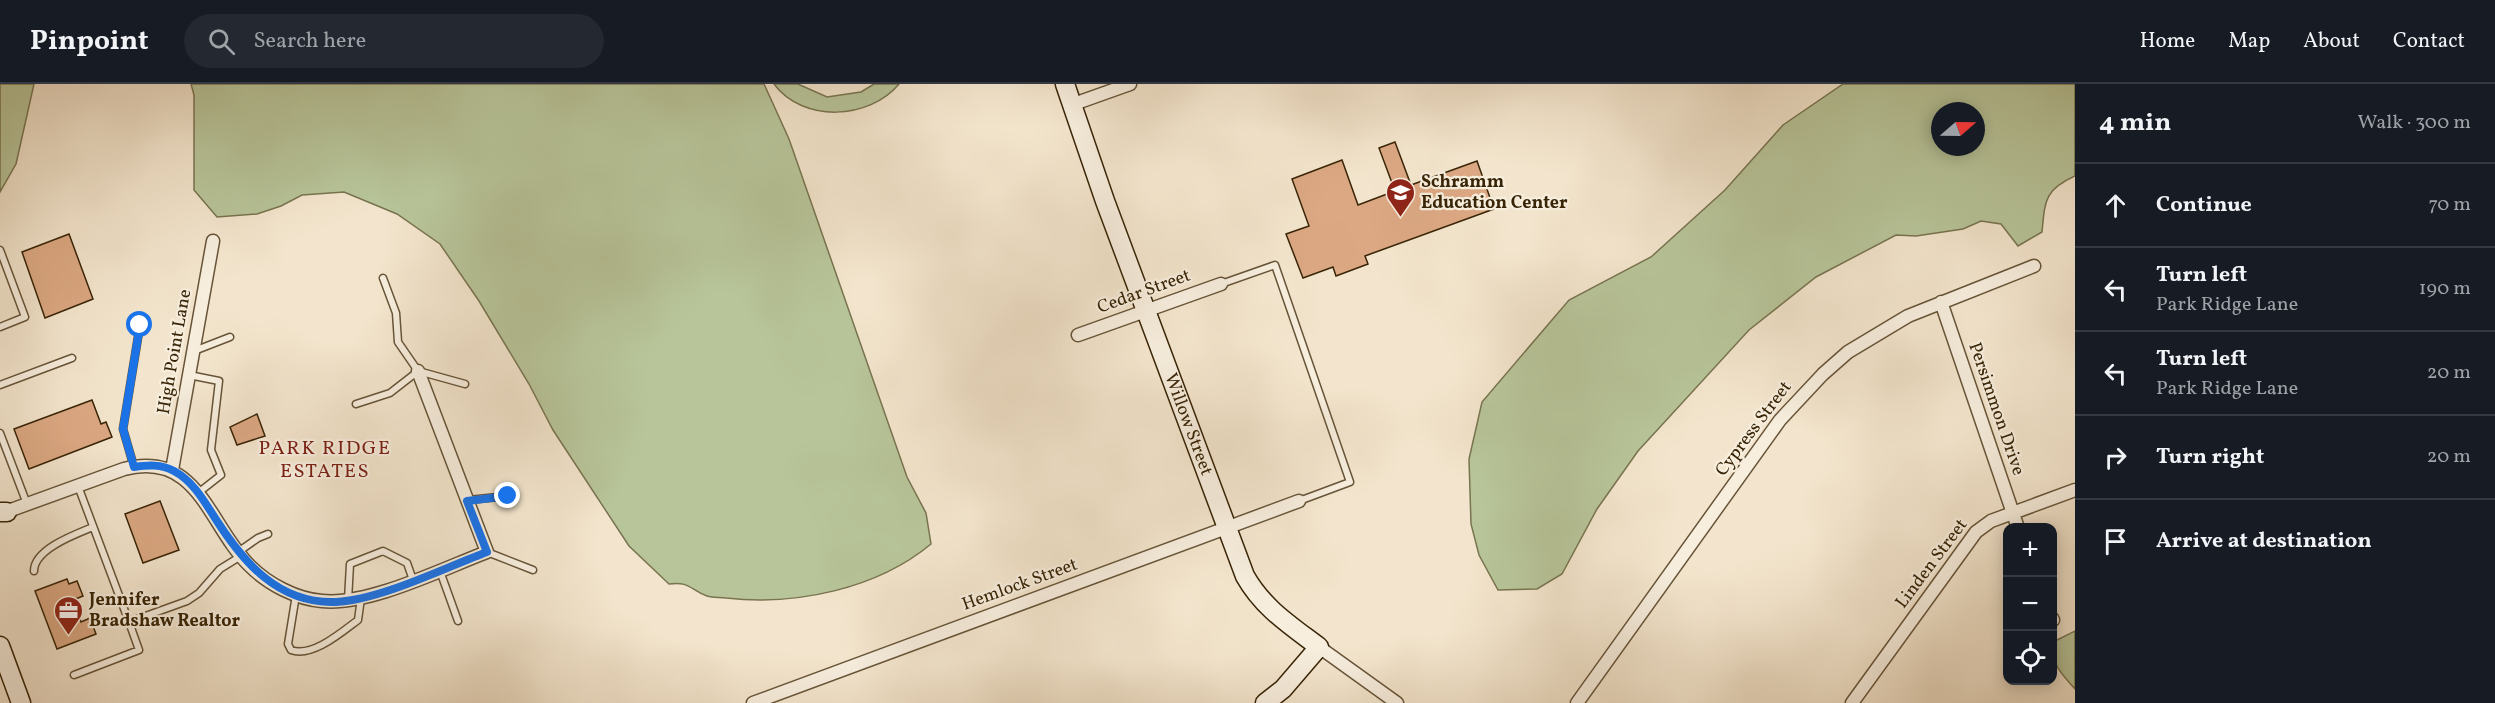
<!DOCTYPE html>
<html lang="en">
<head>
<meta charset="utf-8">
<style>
  body { margin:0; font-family:Vollkorn,serif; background:#242831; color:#f1f3f6 }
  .controls { position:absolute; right:18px; bottom:18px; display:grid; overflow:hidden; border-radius:12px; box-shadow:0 3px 15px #0003 }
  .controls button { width:54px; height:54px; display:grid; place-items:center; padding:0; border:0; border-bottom:2px solid #363941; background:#171b24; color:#f1f3f6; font:30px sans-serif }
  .compass { position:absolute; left:1931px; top:18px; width:54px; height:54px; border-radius:50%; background:#171b24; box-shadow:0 3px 15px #0003; rotate:70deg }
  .stop { position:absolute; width:18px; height:18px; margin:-14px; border:4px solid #1a73e8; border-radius:50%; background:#fff }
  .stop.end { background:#1a73e8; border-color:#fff; box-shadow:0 2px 6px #0008 }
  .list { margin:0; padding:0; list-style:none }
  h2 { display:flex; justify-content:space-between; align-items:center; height:78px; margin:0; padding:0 24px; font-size:26px }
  h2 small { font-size:20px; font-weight:400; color:#9ea1a6 }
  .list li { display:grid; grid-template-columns:39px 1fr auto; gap:18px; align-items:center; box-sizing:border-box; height:84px; padding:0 24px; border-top:2px solid #363941 }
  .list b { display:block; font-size:22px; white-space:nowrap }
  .list p { margin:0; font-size:20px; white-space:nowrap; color:#9ea1a6 }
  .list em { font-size:20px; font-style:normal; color:#9ea1a6 }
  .icon { flex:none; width:33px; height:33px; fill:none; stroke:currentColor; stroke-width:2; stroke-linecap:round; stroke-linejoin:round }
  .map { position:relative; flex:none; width:2075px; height:619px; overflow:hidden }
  header { display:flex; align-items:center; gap:36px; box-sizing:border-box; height:84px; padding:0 30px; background:#171b24; border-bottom:2px solid #363941 }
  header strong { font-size:28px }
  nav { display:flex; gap:33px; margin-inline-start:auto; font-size:21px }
  .search { width:420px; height:54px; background:#242831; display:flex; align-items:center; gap:15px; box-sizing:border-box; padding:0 21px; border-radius:33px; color:#9ea1a6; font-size:22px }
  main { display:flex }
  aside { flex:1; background:#171b24 }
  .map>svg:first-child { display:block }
  .green { fill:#b8c59a; stroke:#787450; stroke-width:1.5; fill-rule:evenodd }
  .building { fill:#dba883; stroke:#382406; stroke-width:1.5 }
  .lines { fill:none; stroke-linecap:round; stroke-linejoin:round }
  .lane-casing { stroke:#675438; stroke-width:9 }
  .street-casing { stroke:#675438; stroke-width:15 }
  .secondary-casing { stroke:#382406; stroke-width:21 }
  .lane { stroke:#f7eede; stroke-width:6 }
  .street { stroke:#f7eede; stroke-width:12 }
  .secondary { stroke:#f7eede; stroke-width:18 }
  .route { stroke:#1a73e8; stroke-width:8 }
  .labels { text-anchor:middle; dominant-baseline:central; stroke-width:4.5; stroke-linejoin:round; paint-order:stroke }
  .poi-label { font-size:18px; font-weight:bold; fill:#382406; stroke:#f7eede; text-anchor:start }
  .street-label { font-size:18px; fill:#382406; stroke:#f7eede }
  .neighbourhood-label { font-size:20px; letter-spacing:1.5px; fill:#7a1f14; stroke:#f7eede }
</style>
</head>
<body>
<header>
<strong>Pinpoint</strong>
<div class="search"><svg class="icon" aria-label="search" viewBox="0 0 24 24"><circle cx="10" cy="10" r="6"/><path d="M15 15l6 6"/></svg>Search here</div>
<nav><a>Home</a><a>Map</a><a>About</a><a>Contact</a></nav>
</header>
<main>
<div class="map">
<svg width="2075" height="619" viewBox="0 0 2075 619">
  <rect width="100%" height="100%" fill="#f3e5cd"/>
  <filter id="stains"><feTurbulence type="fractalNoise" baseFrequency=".00333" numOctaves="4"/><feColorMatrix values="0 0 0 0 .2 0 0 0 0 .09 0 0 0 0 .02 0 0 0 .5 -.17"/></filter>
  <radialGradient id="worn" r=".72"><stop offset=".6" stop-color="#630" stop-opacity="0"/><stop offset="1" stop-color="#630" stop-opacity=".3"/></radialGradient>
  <!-- green -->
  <path class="green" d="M 0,0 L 34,0 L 16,80 L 0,108 Z
    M 191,0 L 764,0 L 789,55 L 907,393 L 926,429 L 931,460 C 877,505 795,522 726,514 C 720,513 713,514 707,512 C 690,506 690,497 669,500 L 629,462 L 553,346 L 529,300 L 479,217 L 440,160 L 397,130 L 344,108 L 302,111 L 281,122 L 257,130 L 217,133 L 194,106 L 194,11 Z
    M 774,0 L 798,0 L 827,13 L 861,8 L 874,0 L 899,0 C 869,36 803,39 774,0 Z
    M 1843,0 L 2075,0 L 2075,92 C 2044,106 2045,117 2042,148 L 2018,162 L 2001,140 L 1981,137 L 1963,145 L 1916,152 L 1896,151 L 1816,193 L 1749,246 L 1638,367 L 1597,425 L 1562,490 L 1537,505 L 1498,506 L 1479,471 L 1471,440 L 1469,375 L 1482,318 L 1569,216 L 1651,173 L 1725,106 L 1783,41 ZM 1940,27 L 1976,27 L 1976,63 L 1940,63 Z
    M 2075,547 L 2075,605 C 2060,588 2052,582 2053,558 Z"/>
  <!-- building -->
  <path class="building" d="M 1395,58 L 1411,101 L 1477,77 L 1494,125 L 1365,172 L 1368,180 L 1336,192 L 1333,183 L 1303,194 L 1286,150 L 1309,142 L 1292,95 L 1342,76 L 1358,121 L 1395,107 L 1379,64 Z
    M 69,150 L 93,215 L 45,234 L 22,168 Z
    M 92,316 L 101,340 L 106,338 L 112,353 L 29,385 L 14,345 Z
    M 257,330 L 265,352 L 237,361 L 230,343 Z
    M 160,417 L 179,466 L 143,479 L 125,430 Z
    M 67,495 L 69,500 L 77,497 L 83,512 L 73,516 L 81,538 L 90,534 L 96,550 L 57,565 L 35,507 Z"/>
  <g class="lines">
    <defs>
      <path id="lane" d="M 0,166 L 25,233 L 0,243
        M 383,194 L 396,229 L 398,258 L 418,287 L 465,300
        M 1221,200 L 1275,181 L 1350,398 L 1299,417
        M 194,267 L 230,253
        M 189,291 L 219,297 L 211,366 L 221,391 L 198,409
        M 0,301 L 72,274
        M 356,320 L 390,309 L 417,288
        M 0,349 L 27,420
        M 134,383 L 123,345 L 140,241
        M 78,402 L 129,538 L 187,517 L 199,509 L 220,485 L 241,472
        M 468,416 L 508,412
        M 238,468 L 258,454 L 268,450
        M 487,468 L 533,486
        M 34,487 C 34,465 76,450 93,443
        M 440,487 L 458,537
        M 296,511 L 288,560 L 291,566 C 312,574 342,548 358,536 L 361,514
        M 348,516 L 350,480 L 383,467 L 407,479 L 413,496
        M 74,591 L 139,566 L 129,538"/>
      <path id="street" d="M 1071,21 L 1130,0
        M 1941,218 L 2018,444
        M 1078,251 L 1221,200
        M 172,386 L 213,157
        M 0,430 L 124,385 C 199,366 208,441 250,482 C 268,500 296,515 322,517 C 368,522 442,485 487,468 L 418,287
        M 2052,534 L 2053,536
        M 1319,563 L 1397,619
        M 753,619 L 1299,417
        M 1577,619 L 1780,336 L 1823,290 L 1848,268 L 1908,232 L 2034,182
        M 1852,619 L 1976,448 L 1991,437 L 2075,406"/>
      <g id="secondary">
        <path id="s1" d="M 1065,0 L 1105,117 L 1245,492 C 1263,524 1290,541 1319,563 L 1283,605 L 1265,619"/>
        <path d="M 0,428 L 7,428"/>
        <path d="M 0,562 L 21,619"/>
      </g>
    </defs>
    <!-- lane casing -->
    <use href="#lane" class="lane-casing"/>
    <!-- street casing -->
    <use href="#street" class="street-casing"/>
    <!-- secondary casing -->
    <use href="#secondary" class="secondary-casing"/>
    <!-- lane -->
    <use href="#lane" class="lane"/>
    <!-- street -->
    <use href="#street" class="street"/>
    <!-- secondary -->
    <use href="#secondary" class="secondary"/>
  </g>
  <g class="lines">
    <!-- route -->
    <path class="route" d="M 140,241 L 123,345 L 134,383 C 148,381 161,380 174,387 C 193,397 204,417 215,434 C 243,478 278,520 336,518 C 380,516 444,484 487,468 L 467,417 L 508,412"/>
  </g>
  <!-- icons -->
  <defs>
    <symbol id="school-pin" viewBox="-11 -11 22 30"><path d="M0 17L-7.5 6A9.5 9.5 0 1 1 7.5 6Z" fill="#8f2418" stroke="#f7eede"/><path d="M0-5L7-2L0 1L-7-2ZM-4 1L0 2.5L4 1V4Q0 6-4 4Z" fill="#fff"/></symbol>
    <symbol id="office-pin" viewBox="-11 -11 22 30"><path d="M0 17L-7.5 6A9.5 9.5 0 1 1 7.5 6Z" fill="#8f2418" stroke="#f7eede"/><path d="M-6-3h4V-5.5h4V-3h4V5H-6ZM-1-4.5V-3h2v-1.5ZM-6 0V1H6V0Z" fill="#fff"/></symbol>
  </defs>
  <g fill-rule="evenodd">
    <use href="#school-pin" x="1384" y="92" width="33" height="45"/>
    <use href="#office-pin" x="52" y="510" width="33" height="45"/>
  </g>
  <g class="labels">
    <!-- poi labels -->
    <g class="poi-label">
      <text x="1421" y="98">Schramm<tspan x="1421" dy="21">Education Center</tspan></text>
      <text x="89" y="516">Jennifer<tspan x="89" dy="21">Bradshaw Realtor</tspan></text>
    </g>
    <!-- street labels -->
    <g class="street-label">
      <text transform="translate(1144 208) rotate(-20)">Cedar Street</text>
      <text transform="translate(175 268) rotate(-80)">High Point Lane</text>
      <text transform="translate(1996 325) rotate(71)">Persimmon Drive</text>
      <text stroke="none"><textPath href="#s1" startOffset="362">Willow Street</textPath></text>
      <text transform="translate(1754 345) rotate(-53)">Cypress Street</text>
      <text transform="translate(1932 480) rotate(-53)">Linden Street</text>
      <text transform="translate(1020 501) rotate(-20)">Hemlock Street</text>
    </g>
    <!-- neighbourhood labels -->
    <g class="neighbourhood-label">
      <text x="325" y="365">PARK RIDGE<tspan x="325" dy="23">ESTATES</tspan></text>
    </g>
  </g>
  <rect width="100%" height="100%" filter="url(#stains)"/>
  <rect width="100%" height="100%" fill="url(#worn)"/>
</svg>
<div class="controls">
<button>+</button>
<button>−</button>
<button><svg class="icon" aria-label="locate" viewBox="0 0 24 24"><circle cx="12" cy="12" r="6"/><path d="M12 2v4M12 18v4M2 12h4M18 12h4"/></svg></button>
</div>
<svg class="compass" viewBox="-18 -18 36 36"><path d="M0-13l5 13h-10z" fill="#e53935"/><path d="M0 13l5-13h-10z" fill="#9ea1a6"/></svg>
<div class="stop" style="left:140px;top:241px"></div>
<div class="stop end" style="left:508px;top:412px"></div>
</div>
<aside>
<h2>4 min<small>Walk · 300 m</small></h2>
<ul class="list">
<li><svg class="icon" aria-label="ahead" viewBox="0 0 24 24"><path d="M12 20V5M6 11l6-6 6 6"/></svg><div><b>Continue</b></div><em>70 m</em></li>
<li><svg class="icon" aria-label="left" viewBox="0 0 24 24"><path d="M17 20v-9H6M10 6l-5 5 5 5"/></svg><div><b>Turn left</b><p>Park Ridge Lane</p></div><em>190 m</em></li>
<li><svg class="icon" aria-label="left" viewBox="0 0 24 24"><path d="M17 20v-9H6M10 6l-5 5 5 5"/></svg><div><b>Turn left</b><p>Park Ridge Lane</p></div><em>20 m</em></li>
<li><svg class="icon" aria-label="right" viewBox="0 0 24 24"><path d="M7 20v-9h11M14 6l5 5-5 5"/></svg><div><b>Turn right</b></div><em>20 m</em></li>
<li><svg class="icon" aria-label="arrive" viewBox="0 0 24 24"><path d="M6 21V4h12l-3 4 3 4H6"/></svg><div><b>Arrive at destination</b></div></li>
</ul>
</aside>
</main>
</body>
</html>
